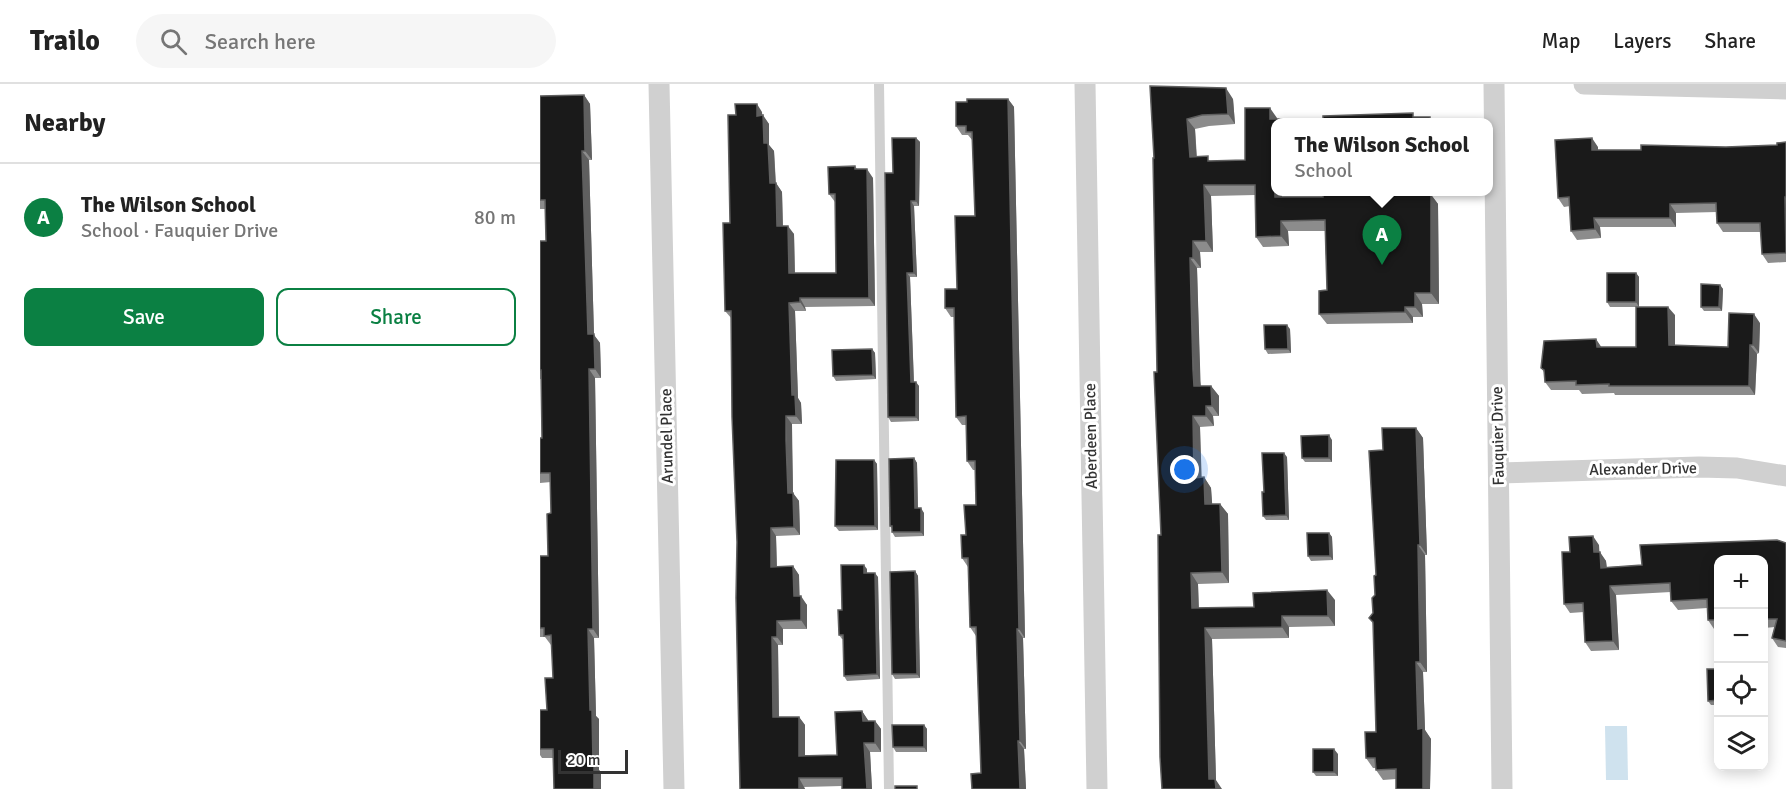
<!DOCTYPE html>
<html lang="en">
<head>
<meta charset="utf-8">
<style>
  body { margin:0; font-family:Signika,sans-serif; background:#f6f6f6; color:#222 }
  .controls { position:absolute; right:18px; bottom:18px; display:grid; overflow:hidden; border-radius:12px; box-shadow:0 3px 15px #0003 }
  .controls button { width:54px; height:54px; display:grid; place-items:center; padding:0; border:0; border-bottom:2px solid #e0e0e0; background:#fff; color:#222; font:30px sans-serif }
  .scale { position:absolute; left:18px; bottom:15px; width:70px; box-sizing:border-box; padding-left:6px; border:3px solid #333; border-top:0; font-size:16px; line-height:21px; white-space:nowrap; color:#333; -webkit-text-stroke:4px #fff; paint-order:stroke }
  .you { position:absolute; left:645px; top:386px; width:21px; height:21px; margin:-15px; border:4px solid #fff; border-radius:50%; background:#1a73e8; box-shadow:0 0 0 9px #1a73e833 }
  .badge { display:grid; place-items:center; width:39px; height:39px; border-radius:50%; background:#0b8043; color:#fff; font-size:20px; font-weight:700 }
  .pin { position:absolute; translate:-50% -50px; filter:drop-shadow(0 2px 3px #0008) }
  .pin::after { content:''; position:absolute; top:32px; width:21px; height:18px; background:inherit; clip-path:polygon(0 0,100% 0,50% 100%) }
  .popup { position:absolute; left:731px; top:34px; width:222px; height:78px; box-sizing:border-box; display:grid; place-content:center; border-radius:12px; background:#fff; filter:drop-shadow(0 2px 4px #0005); font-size:20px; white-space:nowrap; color:#767676 }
  .popup b { font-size:22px; color:#222 }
  .popup::after { content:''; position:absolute; left:50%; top:100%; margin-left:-12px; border:12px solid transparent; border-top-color:#fff }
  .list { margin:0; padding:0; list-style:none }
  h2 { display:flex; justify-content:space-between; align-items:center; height:78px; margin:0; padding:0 24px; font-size:26px }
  h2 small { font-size:20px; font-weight:400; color:#767676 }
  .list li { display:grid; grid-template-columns:39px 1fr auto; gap:18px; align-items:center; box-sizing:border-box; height:108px; padding:0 24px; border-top:2px solid #e0e0e0 }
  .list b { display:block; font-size:22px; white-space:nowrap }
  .list p { margin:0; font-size:20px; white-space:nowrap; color:#767676 }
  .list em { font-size:20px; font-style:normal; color:#767676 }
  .actions { display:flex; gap:12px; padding:18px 24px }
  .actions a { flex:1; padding:14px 0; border:2px solid #0b8043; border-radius:12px; text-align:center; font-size:21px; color:#0b8043 }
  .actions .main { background:#0b8043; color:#fff }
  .icon { flex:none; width:33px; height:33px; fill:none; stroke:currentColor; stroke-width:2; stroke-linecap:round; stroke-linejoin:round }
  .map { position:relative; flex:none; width:1246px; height:705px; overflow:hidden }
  header { display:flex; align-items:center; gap:36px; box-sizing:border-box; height:84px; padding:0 30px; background:#fff; border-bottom:2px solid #e0e0e0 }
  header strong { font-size:28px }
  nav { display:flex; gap:33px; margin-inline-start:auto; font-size:21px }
  .search { width:420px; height:54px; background:#f6f6f6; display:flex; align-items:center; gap:15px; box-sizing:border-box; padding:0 21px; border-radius:33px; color:#767676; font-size:22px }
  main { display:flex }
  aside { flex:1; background:#fff }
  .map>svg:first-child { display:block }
  .water { fill:#cfe2ee }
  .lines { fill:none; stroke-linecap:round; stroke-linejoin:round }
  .service { stroke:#d0d0d0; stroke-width:10 }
  .minor { stroke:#d0d0d0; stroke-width:21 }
  .wall { fill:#8c8c8c }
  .shaded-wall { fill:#5f5f5f }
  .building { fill:#1a1a1a; stroke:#5f5f5f; stroke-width:1.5 }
  .labels { text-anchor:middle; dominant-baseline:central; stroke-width:6; stroke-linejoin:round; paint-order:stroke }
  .street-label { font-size:16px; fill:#333; stroke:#fff }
</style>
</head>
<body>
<header>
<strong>Trailo</strong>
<div class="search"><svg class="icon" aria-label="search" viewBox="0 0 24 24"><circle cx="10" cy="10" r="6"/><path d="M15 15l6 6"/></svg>Search here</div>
<nav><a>Map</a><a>Layers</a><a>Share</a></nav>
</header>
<main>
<aside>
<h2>Nearby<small></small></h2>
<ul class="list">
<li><span class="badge">A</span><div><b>The Wilson School</b><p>School · Fauquier Drive</p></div><em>80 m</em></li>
</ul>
<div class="actions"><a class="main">Save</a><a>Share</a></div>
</aside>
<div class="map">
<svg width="1246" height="705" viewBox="0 0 1246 705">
  <rect width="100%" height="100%" fill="#fff"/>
  <!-- water -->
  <path class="water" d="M 1065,642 L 1087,642 L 1088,696 L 1066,696 Z"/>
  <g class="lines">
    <!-- service -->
    <path class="service" d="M 339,0 L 349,705"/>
    <!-- minor -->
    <path class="minor" d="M 119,0 L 134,705
      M 545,0 L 557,705
      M 954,0 L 962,705
      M 1044,0 L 1246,5
      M 959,389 L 1159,383 L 1197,384 L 1246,392"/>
  </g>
  <!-- wall -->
  <path class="wall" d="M 610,2 L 693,15 L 695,40 L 669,42 L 655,45 L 657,73 L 671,77 L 705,76 L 737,34 L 737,35 L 783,35 L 873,29 L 735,39 L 735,108 L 742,113 L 892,112 L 898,120 L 899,220 L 882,220 L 883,233 L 873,233 L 873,239 L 787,240 L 779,230 L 787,206 L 785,147 L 748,147 L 749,162 L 723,163 L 716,153 L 715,111 L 671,112 L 673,168 L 660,168 L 661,184 L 657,184 L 660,297 L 661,302 L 671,302 L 679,312 L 679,332 L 673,332 L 674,342 L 660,343 L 661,393 L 664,393 L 671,404 L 672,420 L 680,420 L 688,430 L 689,499 L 658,500 L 659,524 L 714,523 L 795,516 L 795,542 L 749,543 L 749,554 L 672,555 L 676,696 L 622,705 L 621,451 L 617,288 L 614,74 Z
    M 44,11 L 50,20 L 52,76 L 49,76 L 54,251 L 60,259 L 61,294 L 55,294 L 59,554 L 54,554 L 56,632 L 59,635 L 59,686 L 61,688 L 61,705 L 14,705 L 13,674 L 2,674 L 0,671 L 0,626 L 7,626 L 13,594 L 12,561 L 11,561 L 5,553 L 0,553 L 0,472 L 8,472 L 11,429 L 11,398 L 0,399 L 0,354 L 2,354 L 1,295 L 0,295 L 0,157 L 6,157 L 5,125 L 0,125 L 0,12 Z
    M 468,15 L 474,23 L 485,554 L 483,554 L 486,665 L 484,665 L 486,705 L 432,705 L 441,689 L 436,552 L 430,543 L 428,483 L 422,474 L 426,451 L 436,421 L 435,386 L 433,386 L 427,377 L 426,341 L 422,341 L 416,333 L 414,233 L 411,233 L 405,224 L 417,205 L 435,132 L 433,57 L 428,51 L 422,51 L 416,42 Z
    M 222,28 L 222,31 L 229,40 L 229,61 L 234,67 L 236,99 L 242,108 L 243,142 L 254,150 L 255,189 L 296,189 L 295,118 L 289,110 L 315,82 L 317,85 L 333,94 L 335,222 L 265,223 L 266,227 L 255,227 L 258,314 L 261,319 L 262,340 L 252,340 L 252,364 L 253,409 L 259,417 L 260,451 L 236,452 L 237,483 L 253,482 L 259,491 L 259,512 L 267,521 L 267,545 L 243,545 L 243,561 L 238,561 L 239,633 L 259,633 L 265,641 L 265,671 L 297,671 L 322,627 L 328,637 L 335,637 L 341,645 L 341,668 L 330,668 L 332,705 L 302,705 L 302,702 L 264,703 L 265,705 L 200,705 L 197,458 L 192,235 L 185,227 L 196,31 Z
    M 376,54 L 380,58 L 379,122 L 374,122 L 377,193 L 370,193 L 374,298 L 379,302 L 379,337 L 351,338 L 348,333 L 353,89 Z
    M 1246,58 L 1246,178 L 1228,179 L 1222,170 L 1221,148 L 1183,148 L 1177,139 L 1177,128 L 1136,129 L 1136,143 L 1060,143 L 1061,154 L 1037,156 L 1031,147 L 1030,122 L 1024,123 L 1018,114 L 1058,63 L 1058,66 L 1101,66 L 1237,61 Z
    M 1096,189 L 1099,193 L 1099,223 L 1070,223 L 1067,218 Z
    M 1180,201 L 1183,205 L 1182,227 L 1164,227 L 1161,223 Z
    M 1135,231 L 1135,262 L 1188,263 L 1220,239 L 1219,269 L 1217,270 L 1215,311 L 1075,311 L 1074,309 L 1042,310 L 1039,306 L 1011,306 L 1005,298 L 1004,288 L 1001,284 L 1062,263 L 1096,263 Z
    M 750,245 L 751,269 L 728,270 L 725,265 Z
    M 332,265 L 335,269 L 336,295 L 296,297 L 293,292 Z
    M 876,344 L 883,354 L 887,471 L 885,471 L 887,588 L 883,588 L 885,646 L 891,655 L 890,705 L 856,705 L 856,695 L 843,696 L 836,686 L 836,684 L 833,684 L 826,674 L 836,648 L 834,541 L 829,534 L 833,529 L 835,511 L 843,366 Z
    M 792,356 L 792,378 L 765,378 L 762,374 Z
    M 747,373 L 749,436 L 726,436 L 723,432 Z
    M 374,374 L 377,379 L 378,424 L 384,429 L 384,452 L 355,453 L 352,448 L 352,445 L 350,442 Z
    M 334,376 L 337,380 L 338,446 L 299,447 L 295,442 Z
    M 789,449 L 792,453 L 793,476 L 771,477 L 768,472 Z
    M 1246,459 L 1246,564 L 1238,563 L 1232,554 L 1235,543 L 1224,544 L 1224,476 L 1179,476 L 1179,544 L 1174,545 L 1168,536 L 1167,524 L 1138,526 L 1131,517 L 1131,508 L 1076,511 L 1079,566 L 1051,567 L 1045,558 L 1044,528 L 1030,529 L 1024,520 L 1030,468 L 1059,461 L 1059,468 L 1066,477 L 1067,483 L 1102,481 Z
    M 327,485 L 327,489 L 338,493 L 340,595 L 307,597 L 304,592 L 303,555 L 302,555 L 299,551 L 302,526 Z
    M 375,487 L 378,492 L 380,594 L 355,595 L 352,590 Z
    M 1179,585 L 1179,621 L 1171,621 L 1168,617 Z
    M 384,641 L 387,645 L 387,668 L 356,668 L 353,663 Z
    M 798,670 L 798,692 L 776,692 L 773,688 Z"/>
  <!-- shaded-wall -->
  <path class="shaded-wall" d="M 686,4 L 693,15 L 695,40 L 688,30 Z
    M 44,11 L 50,20 L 52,76 L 45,67 Z
    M 468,15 L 474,23 L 485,554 L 479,545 Z
    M 217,20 L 222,28 L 223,40 L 217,32 Z
    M 730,24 L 737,34 L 737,39 L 730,35 Z
    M 223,31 L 229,40 L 229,61 L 234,67 L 236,108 L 230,99 L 224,59 Z
    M 647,35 L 655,45 L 657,83 L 650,73 Z
    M 376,54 L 380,58 L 379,122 L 376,117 Z
    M 1052,54 L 1058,63 L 1058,74 L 1052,66 Z
    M 734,60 L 735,61 L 735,108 L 742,108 L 742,124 L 735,113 Z
    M 42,67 L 49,76 L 54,251 L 60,259 L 61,294 L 55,285 L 48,250 Z
    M 327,85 L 333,94 L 335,222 L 329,214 Z
    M 236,99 L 242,108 L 243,150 L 237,142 Z
    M 664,101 L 671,112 L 673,168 L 666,157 Z
    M 885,108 L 892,108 L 892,112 L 898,120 L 899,220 L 891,209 Z
    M 371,117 L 374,122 L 377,193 L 374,189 Z
    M 1130,120 L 1136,129 L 1136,143 L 1130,134 Z
    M 1054,134 L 1060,143 L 1061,154 L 1055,145 Z
    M 741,137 L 748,147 L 749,162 L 741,152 Z
    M 248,142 L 254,150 L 255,198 L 249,189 Z
    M 653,157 L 660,168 L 661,184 L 653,174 Z
    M 650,174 L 657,184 L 661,313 L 654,302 Z
    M 367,189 L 370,193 L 374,302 L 371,298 Z
    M 1096,189 L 1099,193 L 1099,223 L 1096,218 Z
    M 1180,201 L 1183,205 L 1182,227 L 1179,223 Z
    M 875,209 L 882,220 L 883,233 L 875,223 Z
    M 260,214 L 265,223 L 266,227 L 260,218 Z
    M 249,219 L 255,227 L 258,314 L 261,319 L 262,340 L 256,332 L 252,311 Z
    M 865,223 L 873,233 L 873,239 L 865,228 Z
    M 1128,223 L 1135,231 L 1135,270 L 1129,261 Z
    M 1214,230 L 1220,239 L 1219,269 L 1213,261 Z
    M 747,241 L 750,245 L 751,269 L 748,265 Z
    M 1056,255 L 1062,264 L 1057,263 Z
    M 1210,261 L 1217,270 L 1215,311 L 1209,302 Z
    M 332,265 L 335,269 L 336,295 L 333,291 Z
    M 49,285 L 55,294 L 59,554 L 53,545 Z
    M 376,298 L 379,302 L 379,337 L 376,333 Z
    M 671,302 L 679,312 L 679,332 L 672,322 Z
    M 666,322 L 673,332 L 674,342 L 666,332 Z
    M 246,332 L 252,340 L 253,409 L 259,417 L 260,451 L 254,443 L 248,409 Z
    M 653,332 L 660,343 L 662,404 L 654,394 Z
    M 876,344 L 883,354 L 887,471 L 880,461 Z
    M 789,351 L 792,356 L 792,378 L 789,374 Z
    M 744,369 L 747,373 L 749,436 L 746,431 Z
    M 374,374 L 377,379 L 378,429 L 375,424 Z
    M 334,376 L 337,380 L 338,446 L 335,442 Z
    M 664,393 L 671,404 L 673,431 L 665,420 Z
    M 680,420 L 688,430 L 689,499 L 682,488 Z
    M 381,424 L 384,429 L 384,452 L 381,448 Z
    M 231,444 L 236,452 L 237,491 L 231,483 Z
    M 789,449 L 792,453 L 793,476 L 790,472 Z
    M 1053,452 L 1059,461 L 1060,477 L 1054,468 Z
    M 878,461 L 885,471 L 887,588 L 880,578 Z
    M 1060,468 L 1066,477 L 1067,492 L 1061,484 Z
    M 324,481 L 327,485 L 327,493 L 324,489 Z
    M 253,482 L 259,491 L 260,521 L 254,512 Z
    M 375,487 L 378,492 L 380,594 L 377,590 Z
    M 335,489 L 338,493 L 340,595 L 337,590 Z
    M 651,489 L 658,500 L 659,535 L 652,524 Z
    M 1070,502 L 1076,511 L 1079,566 L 1073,557 Z
    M 787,506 L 795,516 L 795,542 L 788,532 Z
    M 261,512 L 267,521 L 267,545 L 261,536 Z
    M 742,532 L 749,543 L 749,554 L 742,543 Z
    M 237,537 L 243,545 L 243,561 L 237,553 Z
    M 665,544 L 672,555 L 676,696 L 682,705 L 676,705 L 669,695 Z
    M 48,545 L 54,554 L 56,632 L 59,635 L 59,686 L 61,688 L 61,705 L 54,705 L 50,626 Z
    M 477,545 L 483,554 L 486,665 L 480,657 Z
    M 232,553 L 238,561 L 239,642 L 233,633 Z
    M 876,578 L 883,588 L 885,646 L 891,655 L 890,705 L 883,705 L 878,645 Z
    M 322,627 L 328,636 L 328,645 L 323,637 Z
    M 259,633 L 265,641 L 265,680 L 259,672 Z
    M 335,637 L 341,645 L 341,668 L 335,659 Z
    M 384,641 L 387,645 L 387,668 L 384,663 Z
    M 478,657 L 484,665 L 486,705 L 480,705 Z
    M 324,659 L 330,668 L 332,705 L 327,705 Z
    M 794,665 L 798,670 L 798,692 L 794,688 Z
    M 259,694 L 264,703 L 265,705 L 259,705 Z"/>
  <!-- building -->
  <path class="building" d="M 610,2 L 686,4 L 688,30 L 662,31 L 647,35 L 650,73 L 668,72 L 668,77 L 705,76 L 705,24 L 730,24 L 730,35 L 783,35 L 783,32 L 873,29 L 873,33 L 890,33 L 890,39 L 735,39 L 735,60 L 734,60 L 735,113 L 783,113 L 783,108 L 885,108 L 885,109 L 891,109 L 891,209 L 875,209 L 875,223 L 865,223 L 865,228 L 779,230 L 779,207 L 787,206 L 785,136 L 741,137 L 741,152 L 716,153 L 715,101 L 664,101 L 666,157 L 653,157 L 653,174 L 650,174 L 653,286 L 654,302 L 671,302 L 672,322 L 666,322 L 666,332 L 653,332 L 654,394 L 664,393 L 665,420 L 680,420 L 682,488 L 651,489 L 652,524 L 714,523 L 713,509 L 787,506 L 788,532 L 742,532 L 742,543 L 665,544 L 669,695 L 675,695 L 676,705 L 622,705 L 620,673 L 618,451 L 621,451 L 614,288 L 617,288 L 613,74 L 614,74 Z
    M 44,11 L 45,67 L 42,67 L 48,250 L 54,250 L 55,285 L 49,285 L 53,545 L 48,545 L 50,626 L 52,626 L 53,679 L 54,679 L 54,705 L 14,705 L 13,665 L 0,665 L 0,626 L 7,626 L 5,594 L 13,594 L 11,551 L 4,552 L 4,544 L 0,544 L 0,472 L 8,472 L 7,430 L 11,429 L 10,389 L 0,389 L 0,354 L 2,354 L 1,286 L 0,286 L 0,157 L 6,157 L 5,116 L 0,116 L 0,12 Z
    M 427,15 L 468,15 L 479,545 L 477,545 L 480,657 L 478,657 L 480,705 L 432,705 L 431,690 L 441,689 L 436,543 L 430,543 L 428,474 L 422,474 L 421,451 L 426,451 L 424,421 L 436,421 L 435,377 L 427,377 L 426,332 L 416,333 L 414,224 L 405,224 L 405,205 L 417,205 L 415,132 L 435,132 L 432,48 L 426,48 L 426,42 L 416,42 L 416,18 L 427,18 Z
    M 195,20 L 217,20 L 217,32 L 223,31 L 224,59 L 228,59 L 230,99 L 236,99 L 237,142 L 248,142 L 249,189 L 296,189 L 295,110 L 289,110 L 288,83 L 315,82 L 315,85 L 327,85 L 329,214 L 260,214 L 260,218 L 249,219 L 252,311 L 255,311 L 256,332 L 246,332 L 246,356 L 248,409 L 253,409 L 254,443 L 231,444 L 231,483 L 253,482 L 254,512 L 261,512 L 261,536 L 237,537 L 237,553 L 232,553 L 233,633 L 259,633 L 259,672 L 297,671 L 295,628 L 322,627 L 323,637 L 335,637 L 335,659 L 324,659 L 327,705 L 302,705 L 302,694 L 259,694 L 259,705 L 200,705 L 196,514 L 197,458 L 192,333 L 191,227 L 185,227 L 183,139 L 190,139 L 188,31 L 196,31 Z
    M 352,54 L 376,54 L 376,117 L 371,117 L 374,189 L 367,189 L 371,298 L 376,298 L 376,333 L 348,333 L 345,89 L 353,89 Z
    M 1052,54 L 1052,66 L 1101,66 L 1101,61 L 1186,63 L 1237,61 L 1237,59 L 1246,58 L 1246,113 L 1245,113 L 1246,169 L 1222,170 L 1220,139 L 1177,139 L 1176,119 L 1130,120 L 1130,134 L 1054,134 L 1055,145 L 1031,147 L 1029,113 L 1018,114 L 1015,56 Z
    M 1067,189 L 1096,189 L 1096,218 L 1067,218 Z
    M 1161,200 L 1180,201 L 1179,223 L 1161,223 Z
    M 1096,223 L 1128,223 L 1129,261 L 1188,263 L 1189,229 L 1214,230 L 1213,261 L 1210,261 L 1209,302 L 1069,302 L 1069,300 L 1036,301 L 1036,297 L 1005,298 L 1004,286 L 1001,284 L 1004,257 L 1056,255 L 1057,263 L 1096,263 Z
    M 724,241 L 747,241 L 748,265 L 725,265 Z
    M 332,265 L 333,291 L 293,292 L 292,266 Z
    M 842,344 L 876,344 L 880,461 L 878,461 L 880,578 L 876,578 L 878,645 L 883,644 L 883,705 L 856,705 L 856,685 L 836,686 L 835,674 L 826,674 L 825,648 L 836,648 L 833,538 L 829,534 L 833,529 L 832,514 L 835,511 L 834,492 L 836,491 L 829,367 L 843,366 Z
    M 789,351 L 789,374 L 762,374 L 761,352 Z
    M 722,369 L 744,369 L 746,431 L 723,432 L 722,408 L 724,408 Z
    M 374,374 L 375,424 L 381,424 L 381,448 L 352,448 L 352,442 L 350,442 L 349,375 Z
    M 296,376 L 334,376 L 335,442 L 295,442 Z
    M 767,449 L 789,449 L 790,472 L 768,472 Z
    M 1053,452 L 1054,468 L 1060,468 L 1061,484 L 1102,481 L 1100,461 L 1237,456 L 1246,459 L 1246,557 L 1232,554 L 1237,535 L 1224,535 L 1224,476 L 1179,476 L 1179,536 L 1168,536 L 1167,515 L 1131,517 L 1130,499 L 1070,502 L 1073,557 L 1045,558 L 1043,519 L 1024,520 L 1022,468 L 1030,468 L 1029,453 Z
    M 301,481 L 324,481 L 324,489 L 335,489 L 337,590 L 304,592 L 303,551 L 299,551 L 298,526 L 302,526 Z
    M 375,487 L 377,590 L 352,590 L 350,488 Z
    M 1167,585 L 1179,585 L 1179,616 L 1168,617 Z
    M 352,641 L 384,641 L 384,663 L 353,663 Z
    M 773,665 L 794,665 L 794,688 L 773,688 Z
    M 355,702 L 377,702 L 377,705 L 355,705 Z"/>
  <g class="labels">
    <!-- street labels -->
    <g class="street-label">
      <text transform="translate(127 352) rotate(-91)">Arundel Place</text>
      <text transform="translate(551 352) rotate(-91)">Aberdeen Place</text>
      <text transform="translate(958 352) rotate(-91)">Fauquier Drive</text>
      <text transform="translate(1103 385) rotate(-1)">Alexander Drive</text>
    </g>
  </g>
</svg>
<div class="controls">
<button>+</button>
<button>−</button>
<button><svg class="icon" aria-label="locate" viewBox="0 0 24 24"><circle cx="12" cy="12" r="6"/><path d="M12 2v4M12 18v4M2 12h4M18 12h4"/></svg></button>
<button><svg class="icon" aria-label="layers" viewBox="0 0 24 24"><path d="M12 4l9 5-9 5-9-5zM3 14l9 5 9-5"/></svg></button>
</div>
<div class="scale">20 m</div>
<div class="you"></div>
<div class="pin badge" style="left:842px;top:181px">A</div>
<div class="popup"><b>The Wilson School</b>School</div>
</div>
</main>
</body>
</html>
